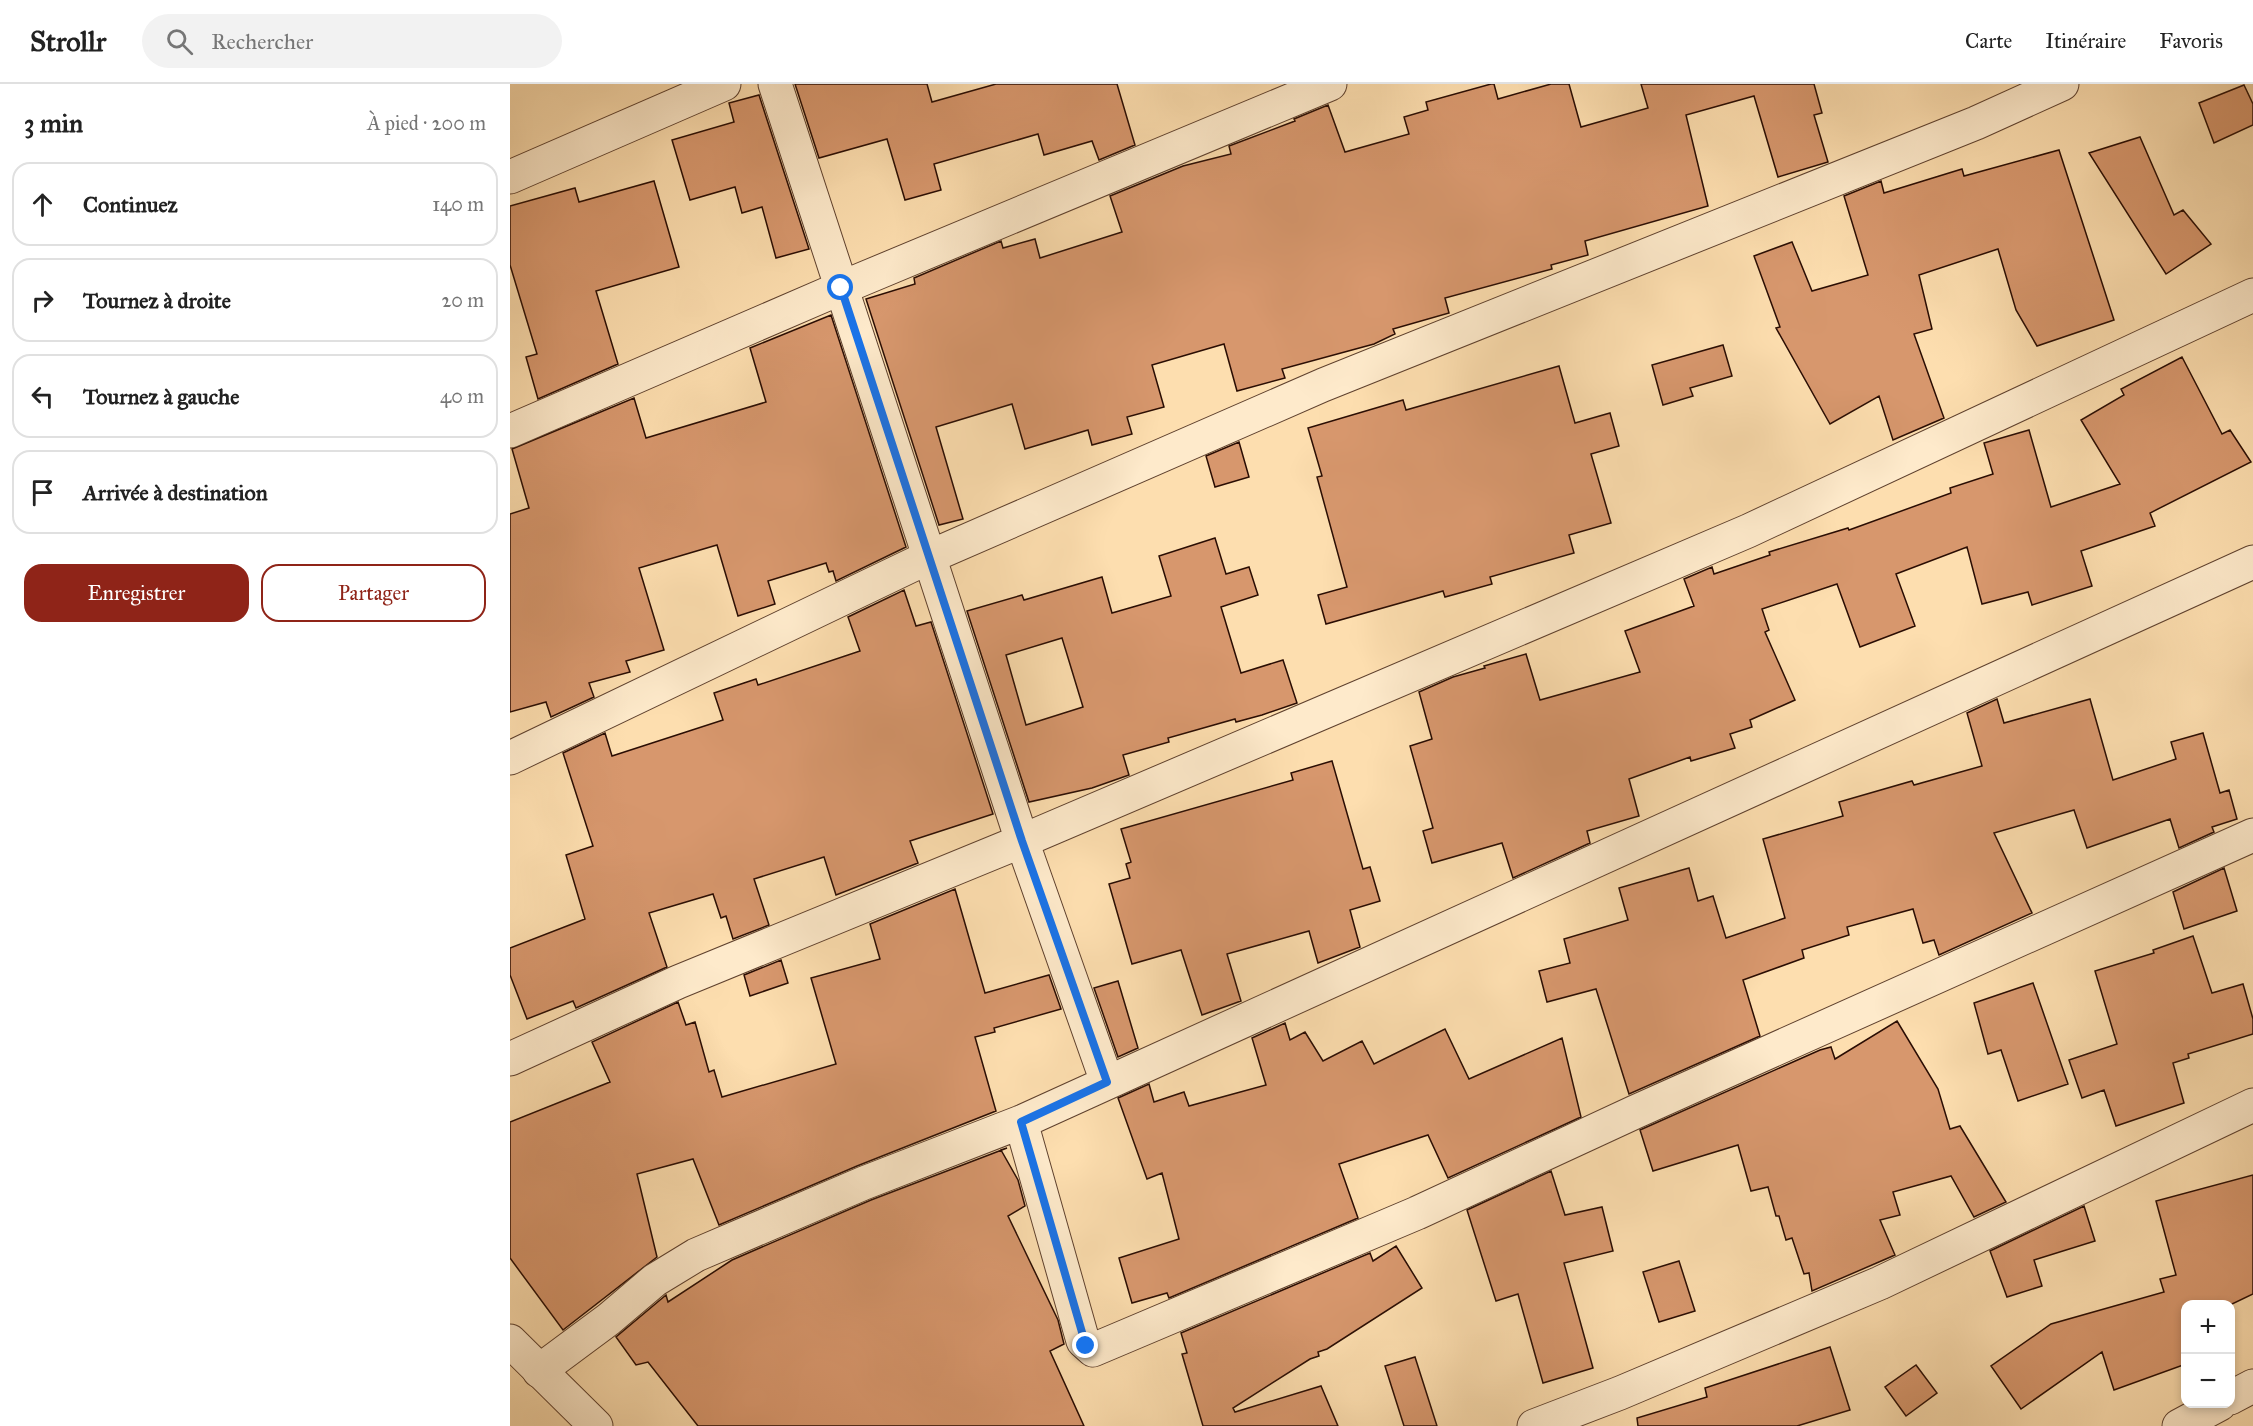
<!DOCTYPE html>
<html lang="fr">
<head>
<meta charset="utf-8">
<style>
  body { margin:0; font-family:"IM FELL Great Primer",serif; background:#f2f2f2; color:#222 }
  .controls { position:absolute; right:18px; bottom:18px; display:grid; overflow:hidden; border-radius:12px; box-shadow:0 3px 9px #0003 }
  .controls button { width:54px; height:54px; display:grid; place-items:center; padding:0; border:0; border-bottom:2px solid #e0e0e0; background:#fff; color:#222; font:30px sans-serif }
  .stop { position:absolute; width:18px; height:18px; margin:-14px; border:4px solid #1a73e8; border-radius:50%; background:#fff }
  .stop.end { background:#1a73e8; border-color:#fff; box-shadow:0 2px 6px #0008 }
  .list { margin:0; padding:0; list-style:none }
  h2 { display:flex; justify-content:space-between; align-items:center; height:78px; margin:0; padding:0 24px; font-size:26px }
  h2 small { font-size:20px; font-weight:400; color:#767676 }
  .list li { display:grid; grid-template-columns:39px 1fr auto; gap:18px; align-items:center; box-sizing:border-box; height:84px; margin:0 12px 12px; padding:0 12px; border:2px solid #e0e0e0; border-radius:18px }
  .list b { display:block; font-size:22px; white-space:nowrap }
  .list em { font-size:20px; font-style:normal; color:#767676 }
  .actions { display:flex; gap:12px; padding:18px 24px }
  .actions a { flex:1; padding:14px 0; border:2px solid #8f2418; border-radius:18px; text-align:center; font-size:21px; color:#8f2418 }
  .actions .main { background:#8f2418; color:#fff }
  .icon { flex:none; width:33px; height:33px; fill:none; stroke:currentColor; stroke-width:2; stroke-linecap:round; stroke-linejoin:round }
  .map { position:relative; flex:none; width:1743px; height:1342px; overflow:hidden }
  header { display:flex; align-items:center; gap:36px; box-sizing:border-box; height:84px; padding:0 30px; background:#fff; border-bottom:2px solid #e0e0e0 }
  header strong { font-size:28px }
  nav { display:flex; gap:33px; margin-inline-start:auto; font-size:21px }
  .search { width:420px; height:54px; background:#f2f2f2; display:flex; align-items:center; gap:15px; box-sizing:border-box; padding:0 21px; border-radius:33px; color:#767676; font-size:22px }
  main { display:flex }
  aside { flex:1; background:#fff }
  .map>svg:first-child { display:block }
  .building { fill:#d7976d; stroke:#2a0d03; stroke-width:1.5; fill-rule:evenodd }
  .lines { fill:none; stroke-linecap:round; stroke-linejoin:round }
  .minor-casing { stroke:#5f412e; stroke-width:35 }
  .tertiary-casing { stroke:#5f412e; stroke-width:35 }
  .minor { stroke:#feeacb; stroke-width:33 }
  .tertiary { stroke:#feeacb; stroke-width:33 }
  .route { stroke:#1a73e8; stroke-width:8 }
</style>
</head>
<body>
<header>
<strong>Strollr</strong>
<div class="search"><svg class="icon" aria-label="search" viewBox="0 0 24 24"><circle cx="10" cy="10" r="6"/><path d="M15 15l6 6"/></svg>Rechercher</div>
<nav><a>Carte</a><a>Itinéraire</a><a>Favoris</a></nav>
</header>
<main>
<aside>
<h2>3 min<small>À pied · 200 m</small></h2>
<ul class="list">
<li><svg class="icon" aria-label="ahead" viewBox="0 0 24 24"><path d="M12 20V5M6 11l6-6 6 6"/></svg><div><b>Continuez</b></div><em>140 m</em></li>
<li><svg class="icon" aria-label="right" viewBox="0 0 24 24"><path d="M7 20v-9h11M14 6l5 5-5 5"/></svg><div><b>Tournez à droite</b></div><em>20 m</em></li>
<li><svg class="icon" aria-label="left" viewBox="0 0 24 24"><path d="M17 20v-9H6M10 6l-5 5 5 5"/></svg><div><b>Tournez à gauche</b></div><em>40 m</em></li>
<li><svg class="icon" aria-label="arrive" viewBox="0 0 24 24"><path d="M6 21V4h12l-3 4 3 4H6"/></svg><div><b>Arrivée à destination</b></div></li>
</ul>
<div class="actions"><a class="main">Enregistrer</a><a>Partager</a></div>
</aside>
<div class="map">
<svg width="1743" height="1342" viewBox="0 0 1743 1342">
  <rect width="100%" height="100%" fill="#fddeaf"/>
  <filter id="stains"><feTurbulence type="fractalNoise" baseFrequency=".00333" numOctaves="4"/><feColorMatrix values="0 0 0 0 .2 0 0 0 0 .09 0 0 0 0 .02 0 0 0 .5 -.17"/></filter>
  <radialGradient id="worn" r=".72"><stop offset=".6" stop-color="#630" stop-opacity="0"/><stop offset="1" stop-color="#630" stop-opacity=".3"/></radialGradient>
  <!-- building -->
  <path class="building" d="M 285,0 L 417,0 L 422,18 L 486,0 L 607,0 L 625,61 L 589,76 L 582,57 L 534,71 L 528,50 L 424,80 L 431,106 L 395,116 L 377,55 L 309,74 Z
    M 981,0 L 984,0 L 988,15 L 1041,0 L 1059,0 L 1071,43 L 1138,24 L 1131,0 L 1304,0 L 1312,29 L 1304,31 L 1318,78 L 1268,93 L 1244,12 L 1176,31 L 1198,122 L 1075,157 L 1078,171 L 1041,181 L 1042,185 L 935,214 L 939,229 L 883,245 L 885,250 L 864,260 L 772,285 L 775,294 L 727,307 L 714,260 L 642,281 L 654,323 L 617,333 L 622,350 L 582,361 L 578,346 L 515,365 L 502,320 L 426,343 L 453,435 L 429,441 L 356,215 L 405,200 L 404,194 L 491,157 L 493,164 L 525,155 L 530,174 L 612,148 L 600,112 L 673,82 L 721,70 L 719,62 L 785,37 L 784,35 L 818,21 L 835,68 L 899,50 L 894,33 L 918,26 L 916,18 Z
    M 1734,1 L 1743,20 L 1743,41 L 1704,59 L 1689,19 Z
    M 249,11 L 299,165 L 266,174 L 252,123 L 232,129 L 225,103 L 180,116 L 162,56 L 224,38 L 219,19 Z
    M 1630,53 L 1664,131 L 1673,126 L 1701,160 L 1656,190 L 1579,69 Z
    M 1549,66 L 1604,236 L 1527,262 L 1506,226 L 1488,165 L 1409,191 L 1422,245 L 1404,250 L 1434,334 L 1383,356 L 1369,312 L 1320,340 L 1266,244 L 1270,243 L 1244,172 L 1282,158 L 1302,207 L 1358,191 L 1334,112 L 1371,97 L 1374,109 L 1452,85 L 1454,92 Z
    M 144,97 L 169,183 L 86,207 L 108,280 L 28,315 L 16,273 L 27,270 L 0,181 L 0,122 L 65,104 L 69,118 Z
    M 321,231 L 396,463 L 326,497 L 323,487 L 319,488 L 316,479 L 258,497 L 265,520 L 228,532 L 207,461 L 129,484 L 154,566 L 116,577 L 120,588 L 79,599 L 84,613 L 41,633 L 36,618 L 0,628 L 0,430 L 19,424 L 2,365 L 124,314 L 136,354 L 256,318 L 240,264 Z
    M 1213,261 L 1222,292 L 1180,304 L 1183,312 L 1153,321 L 1142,281 Z
    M 1672,273 L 1712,350 L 1720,346 L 1741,378 L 1640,429 L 1645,442 L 1571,467 L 1582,502 L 1522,521 L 1518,508 L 1472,520 L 1457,463 L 1386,490 L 1405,542 L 1350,563 L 1327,500 L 1252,525 L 1259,546 L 1255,548 L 1285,616 L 1240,636 L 1242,643 L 1220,650 L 1225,664 L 1181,677 L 1180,673 L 1119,695 L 1129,732 L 1077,747 L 1080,759 L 1003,794 L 992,759 L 922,779 L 913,747 L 923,744 L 900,662 L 922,655 L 909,608 L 943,593 L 975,584 L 974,582 L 1016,570 L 1030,616 L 1130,588 L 1115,547 L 1184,522 L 1174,495 L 1202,483 L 1204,490 L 1260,471 L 1259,468 L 1338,444 L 1339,446 L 1441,409 L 1440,404 L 1483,390 L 1474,359 L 1519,346 L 1541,423 L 1610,400 L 1571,336 L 1614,311 L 1611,305 Z
    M 1049,282 L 1065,339 L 1100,329 L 1109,362 L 1081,370 L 1101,439 L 1059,451 L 1064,469 L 980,493 L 982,500 L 935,513 L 933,507 L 816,540 L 808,511 L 837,503 L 807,393 L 812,392 L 798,344 L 893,316 L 896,326 Z
    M 729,358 L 739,393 L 705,403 L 696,372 Z
    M 705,454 L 716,490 L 739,483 L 748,511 L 711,523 L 731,589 L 773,576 L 787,619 L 752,631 L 726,638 L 725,635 L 658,654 L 659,658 L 613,671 L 619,691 L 582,704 L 519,718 L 457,527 L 512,511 L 514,516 L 592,493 L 602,529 L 661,512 L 649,472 ZM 552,554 L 573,623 L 516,641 L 496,571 Z
    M 394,506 L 406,542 L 421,538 L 483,730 L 400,757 L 408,779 L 326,811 L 314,773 L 244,795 L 259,841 L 223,855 L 216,832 L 211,834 L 203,810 L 139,829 L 157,883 L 66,924 L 63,917 L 17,935 L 0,891 L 0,864 L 75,835 L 56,771 L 83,762 L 53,669 L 95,649 L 102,672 L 213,636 L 204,609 L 246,595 L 248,601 L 350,567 L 338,533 Z
    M 1487,615 L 1494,639 L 1580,615 L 1603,696 L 1666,675 L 1661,658 L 1693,649 L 1710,709 L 1719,706 L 1727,735 L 1702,743 L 1704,748 L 1669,764 L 1660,735 L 1577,764 L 1564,726 L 1484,749 L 1522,829 L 1429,871 L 1424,856 L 1413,859 L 1403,825 L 1337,843 L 1339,851 L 1292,866 L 1294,874 L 1233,896 L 1250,952 L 1119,1010 L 1086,905 L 1037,918 L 1029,887 L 1060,879 L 1054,855 L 1118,836 L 1109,804 L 1179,784 L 1188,817 L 1203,812 L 1216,854 L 1275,834 L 1253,755 L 1333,732 L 1329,718 L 1402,697 L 1404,701 L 1472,682 L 1457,629 Z
    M 822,677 L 853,785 L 860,783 L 870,817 L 840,826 L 850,863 L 808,879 L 799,847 L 717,870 L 731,917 L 692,931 L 671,866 L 622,880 L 599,800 L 620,794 L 616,780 L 621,778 L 611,745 L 783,696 L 781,689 Z
    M 1714,784 L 1727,827 L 1674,845 L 1663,808 Z
    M 445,805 L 475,909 L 539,891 L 551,925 L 484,944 L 485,948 L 465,953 L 486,1027 L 347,1082 L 209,1141 L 183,1075 L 127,1090 L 147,1173 L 53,1246 L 0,1174 L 0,1038 L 100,998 L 82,958 L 168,918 L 176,941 L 185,938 L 199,988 L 204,986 L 212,1013 L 326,980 L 301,894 L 370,875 L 360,840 Z
    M 1683,852 L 1702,909 L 1733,900 L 1743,935 L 1743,950 L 1678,970 L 1679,974 L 1663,979 L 1674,1019 L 1606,1042 L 1594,1006 L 1572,1014 L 1559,976 L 1607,960 L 1585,887 L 1644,869 L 1643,866 Z
    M 271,876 L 278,899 L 240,912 L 234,891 Z
    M 608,897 L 628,964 L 608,973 L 584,904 Z
    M 1523,899 L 1558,1000 L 1508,1017 L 1491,966 L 1478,970 L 1464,919 Z
    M 1387,937 L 1428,1005 L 1440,1045 L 1450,1042 L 1496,1118 L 1464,1133 L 1441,1092 L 1383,1108 L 1390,1131 L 1370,1136 L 1385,1171 L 1302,1207 L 1299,1189 L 1294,1190 L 1282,1154 L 1276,1156 L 1269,1132 L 1266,1132 L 1258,1103 L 1241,1107 L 1228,1061 L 1143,1087 L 1130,1046 L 1310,966 L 1321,963 L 1325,975 Z
    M 775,939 L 780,956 L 795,948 L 813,977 L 852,957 L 864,980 L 935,945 L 959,995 L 1052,954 L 1071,1033 L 938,1094 L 918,1051 L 829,1080 L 848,1134 L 659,1214 L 657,1209 L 622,1219 L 609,1174 L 669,1155 L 652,1089 L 637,1095 L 608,1014 L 639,1000 L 644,1018 L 674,1008 L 679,1022 L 756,1001 L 742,954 Z
    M 497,1064 L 491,1066 L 508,1096 L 515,1122 L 498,1132 L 548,1236 L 554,1260 L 540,1267 L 574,1342 L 188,1342 L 138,1278 L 126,1281 L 106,1253 L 156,1211 L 158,1218 L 222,1176 L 361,1116 Z
    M 1041,1087 L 1055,1131 L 1092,1123 L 1103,1167 L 1054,1179 L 1083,1284 L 1033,1299 L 1008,1210 L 986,1217 L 957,1126 Z
    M 1743,1091 L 1743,1210 L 1720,1221 L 1676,1221 L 1676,1280 L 1604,1306 L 1592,1268 L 1511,1325 L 1481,1282 L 1541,1240 L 1654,1208 L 1650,1195 L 1666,1191 L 1646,1117 Z
    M 1574,1122 L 1585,1157 L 1524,1176 L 1532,1202 L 1497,1213 L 1480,1167 Z
    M 886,1162 L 912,1204 L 817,1265 L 808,1268 L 809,1272 L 800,1275 L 723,1324 L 725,1328 L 811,1302 L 828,1342 L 693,1342 L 672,1270 L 677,1269 L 671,1249 L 860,1169 L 863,1177 Z
    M 1169,1177 L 1185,1227 L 1149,1238 L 1133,1188 Z
    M 1320,1263 L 1340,1326 L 1287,1342 L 1128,1342 L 1127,1334 L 1197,1313 L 1195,1304 Z
    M 905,1273 L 927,1342 L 894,1342 L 875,1282 Z
    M 1406,1281 L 1427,1309 L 1396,1332 L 1375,1303 Z"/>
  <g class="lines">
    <defs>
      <path id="minor" d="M 265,0 L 512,757 L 597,998
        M 0,93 L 214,0
        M 0,347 L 331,204 L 820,0
        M 0,674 L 419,473 L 813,301 L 1466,39 L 1552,0
        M 0,975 L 168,898 L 512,757 L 1238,447 L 1743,211
        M 511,1038 L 573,1257 L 583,1266 L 907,1129 L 1125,1028 L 1743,751
        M 29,1287 L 99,1235 L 145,1196 L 186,1171 L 354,1099 L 511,1038 L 1743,478
        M 1720,1314 L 1743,1302
        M 1024,1342 L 1110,1309 L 1370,1199 L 1743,1021
        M 1669,1342 L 1710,1320"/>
      <path id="tertiary" d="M 0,1257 L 86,1342"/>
    </defs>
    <!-- minor casing -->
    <use href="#minor" class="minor-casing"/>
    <!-- tertiary casing -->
    <use href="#tertiary" class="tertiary-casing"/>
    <!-- minor -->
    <use href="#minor" class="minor"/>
    <!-- tertiary -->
    <use href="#tertiary" class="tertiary"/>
  </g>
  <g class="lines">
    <!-- route -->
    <path class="route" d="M 331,204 L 512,757 L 597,998 L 511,1038 L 576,1262"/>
  </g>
  <rect width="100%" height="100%" filter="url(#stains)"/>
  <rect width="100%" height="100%" fill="url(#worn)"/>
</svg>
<div class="controls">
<button>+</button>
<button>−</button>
</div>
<div class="stop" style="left:331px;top:204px"></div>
<div class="stop end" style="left:576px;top:1262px"></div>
</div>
</main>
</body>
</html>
